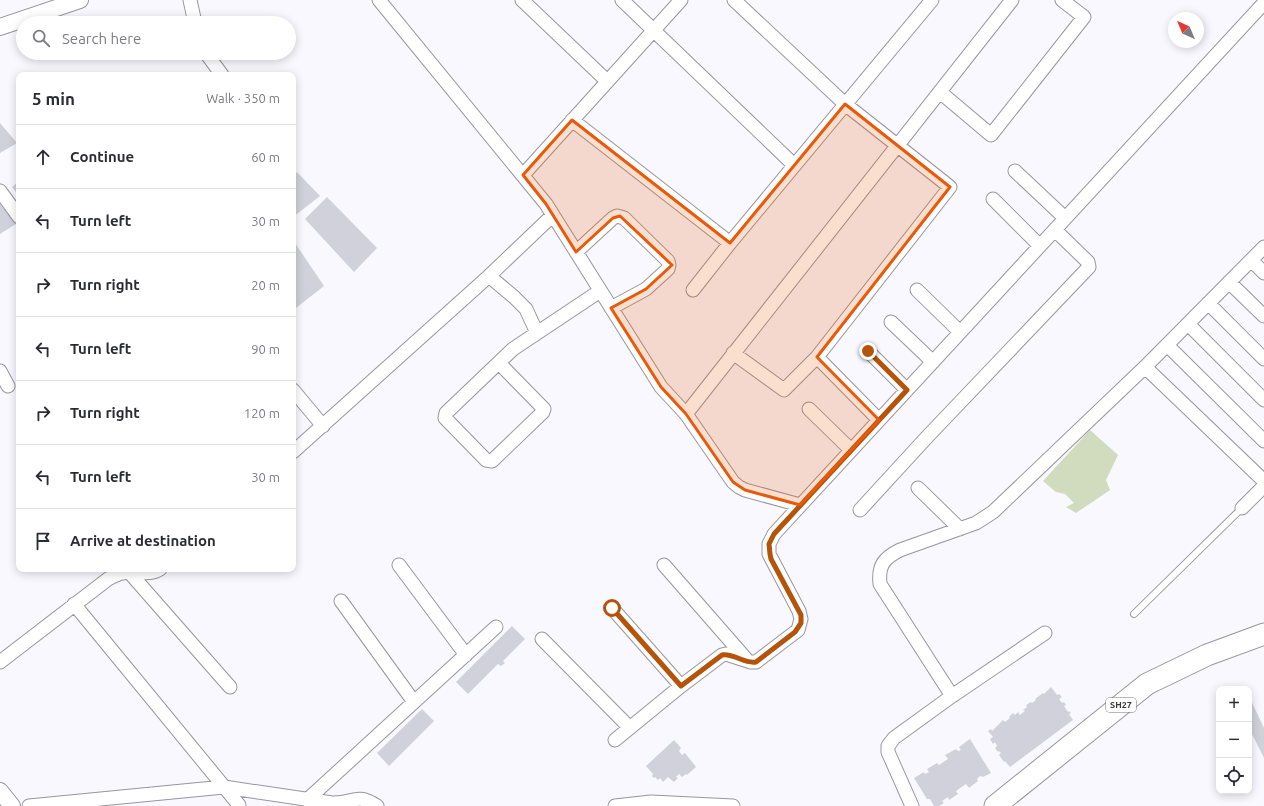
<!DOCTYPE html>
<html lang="en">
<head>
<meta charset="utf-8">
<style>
  body { margin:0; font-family:Ubuntu,sans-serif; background:#f2f2f3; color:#2b2b33 }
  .controls { position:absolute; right:12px; bottom:12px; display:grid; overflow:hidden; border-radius:8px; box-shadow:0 2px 10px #0003 }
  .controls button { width:36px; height:36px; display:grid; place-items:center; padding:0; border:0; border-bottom:1px solid #e1e1e2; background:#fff; color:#2b2b33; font:20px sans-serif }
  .compass { position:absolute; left:1168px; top:12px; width:36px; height:36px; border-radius:50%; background:#fff; box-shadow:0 2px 10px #0003; rotate:316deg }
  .stop { position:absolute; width:12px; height:12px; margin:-9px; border:3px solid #b45309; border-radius:50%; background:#fff }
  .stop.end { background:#b45309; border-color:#fff; box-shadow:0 1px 4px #0008 }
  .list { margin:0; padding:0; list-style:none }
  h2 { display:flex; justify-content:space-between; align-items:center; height:52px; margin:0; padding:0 16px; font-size:17px }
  h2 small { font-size:13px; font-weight:400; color:#7c7c81 }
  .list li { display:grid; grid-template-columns:26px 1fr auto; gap:12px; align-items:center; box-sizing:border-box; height:64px; padding:0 16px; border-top:1px solid #e1e1e2 }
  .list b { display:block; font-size:15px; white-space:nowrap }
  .list em { font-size:13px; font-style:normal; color:#7c7c81 }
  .icon { flex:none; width:22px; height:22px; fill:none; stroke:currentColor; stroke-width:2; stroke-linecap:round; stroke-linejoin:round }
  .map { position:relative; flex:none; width:1264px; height:806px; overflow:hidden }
  .search { position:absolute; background:#fff; box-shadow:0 2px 10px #0003; left:16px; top:16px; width:280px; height:44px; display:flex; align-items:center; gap:10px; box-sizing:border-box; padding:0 14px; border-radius:22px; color:#7c7c81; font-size:15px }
  .panel { position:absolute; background:#fff; box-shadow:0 2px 10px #0003; left:16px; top:72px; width:280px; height:500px; border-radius:8px }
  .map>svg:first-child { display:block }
  .green { fill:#d1dbbd }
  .building { fill:#d1d1db }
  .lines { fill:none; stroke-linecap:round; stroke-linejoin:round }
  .service-casing { stroke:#97969f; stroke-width:8 }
  .minor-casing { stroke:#97969f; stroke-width:15 }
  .tertiary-casing { stroke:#97969f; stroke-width:18 }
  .primary-casing { stroke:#97969f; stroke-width:23 }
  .service { stroke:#fff; stroke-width:6 }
  .minor { stroke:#fff; stroke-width:13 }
  .tertiary { stroke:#fff; stroke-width:16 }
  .primary { stroke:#fff; stroke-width:21 }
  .route { stroke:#b45309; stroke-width:5 }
  .marked { fill:#e8590c; fill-opacity:0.2; stroke:#e8590c; stroke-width:3; stroke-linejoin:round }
  .labels { text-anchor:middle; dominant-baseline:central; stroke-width:3.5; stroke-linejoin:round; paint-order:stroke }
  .shield { fill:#fff; stroke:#747476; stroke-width:1 }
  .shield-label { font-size:9px; font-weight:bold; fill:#39383c }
</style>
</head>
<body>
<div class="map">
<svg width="1264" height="806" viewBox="0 0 1264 806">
  <rect width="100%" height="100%" fill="#f8f8fe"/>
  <!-- green -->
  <path class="green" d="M 1090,430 L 1118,455 L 1106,480 L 1110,490 L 1076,513 L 1066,507 L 1074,503 L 1065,494 L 1056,492 L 1043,481 Z"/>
  <!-- building -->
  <path class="building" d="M 0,123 L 17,143 L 0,153 Z
    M 297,172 L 320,196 L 293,217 L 293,176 Z
    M 19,181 L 19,196 L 12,187 Z
    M 327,197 L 377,248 L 354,272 L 305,219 Z
    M 0,204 L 16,224 L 0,234 Z
    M 293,240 L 324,286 L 296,308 L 293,304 Z
    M 512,626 L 525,639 L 503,661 L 505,663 L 501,666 L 498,664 L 468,694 L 456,682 Z
    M 1051,687 L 1057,695 L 1059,694 L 1062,697 L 1059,699 L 1062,703 L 1064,702 L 1066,705 L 1064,706 L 1068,712 L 1069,711 L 1071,713 L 1069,714 L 1073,720 L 1010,767 L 1005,761 L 1004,762 L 999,755 L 1001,753 L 999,751 L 998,752 L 995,748 L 997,746 L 995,742 L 993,744 L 990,739 L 993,737 L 988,731 L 991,729 L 992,731 L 1003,720 L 1005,722 L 1010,718 L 1009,717 L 1013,713 L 1015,715 L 1018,712 L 1020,715 L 1025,711 L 1023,710 L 1027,707 L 1026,705 L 1031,702 L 1032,703 L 1036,700 L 1035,699 L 1043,693 L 1044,694 Z
    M 1249,696 L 1264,728 L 1264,758 L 1249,728 Z
    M 422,709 L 434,721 L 389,766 L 377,753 Z
    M 970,739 L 991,773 L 983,777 L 980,776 L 977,779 L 978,781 L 969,788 L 966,784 L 956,791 L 958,794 L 949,800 L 948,797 L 942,801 L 944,803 L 939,806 L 934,806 L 930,799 L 927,799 L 914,778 L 924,772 L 925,774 L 929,772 L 927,769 L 937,763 L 939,765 L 948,759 L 945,755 L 956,749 L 958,751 L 961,750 L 959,747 Z
    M 674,740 L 681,748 L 679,751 L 682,755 L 685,753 L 696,767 L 687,775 L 686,774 L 682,777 L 679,774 L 676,777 L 678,778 L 674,782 L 668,777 L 663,782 L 660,778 L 658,780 L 655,777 L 654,778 L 652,776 L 653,774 L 646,766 Z"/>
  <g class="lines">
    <defs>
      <path id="service" d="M 1134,614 L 1242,508"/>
      <path id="minor" d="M 190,0 L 195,23
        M 379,0 L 546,204 L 661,387 L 686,414 L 733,482 L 739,487 L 745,490 L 800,505
        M 522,0 L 607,81
        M 622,0 L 794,165
        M 206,53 L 222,75
        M 940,92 L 991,135 L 1084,17 L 1062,0
        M 572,120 L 730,243
        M 1015,171 L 1065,218
        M 523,175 L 681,0
        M 0,191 L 19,217
        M 993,199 L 1040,246
        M 576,252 L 613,218 L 617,216 L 624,218 L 668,261 L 669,265 L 668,269 L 646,289 L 611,308
        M 1251,260 L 1264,273
        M 489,276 L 514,297 L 526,309 L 537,333
        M 1229,282 L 1264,316
        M 693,290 L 730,243 L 932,0
        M 917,290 L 960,332
        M 1208,303 L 1264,359
        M 891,322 L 933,362
        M 1188,324 L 1264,400
        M 1167,345 L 1264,441
        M 868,351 L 907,390
        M 733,353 L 784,390 L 817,357 L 950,187 L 845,104 L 734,0
        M 817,357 L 879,420
        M 499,363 L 544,409 L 543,412 L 492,461 L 486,460 L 445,418 L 446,413 L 513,349 L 600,291
        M 1145,367 L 1264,481
        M 0,371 L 8,386
        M 293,390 L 323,426
        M 809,409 L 851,450
        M 686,414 L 1012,0
        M 293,452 L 489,276 L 553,215
        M 918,488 L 960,529
        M 1242,508 L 1264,486
        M 860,510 L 927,437 L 1089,267 L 1088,262 L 1055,230
        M 399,565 L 466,655
        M 664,565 L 747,660
        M 129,572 L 230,687
        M 341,601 L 414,702
        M 74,604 L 239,805
        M 612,608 L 681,686
        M 542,639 L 630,728
        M 0,662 L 108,579 C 115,575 122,572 130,572 C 140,572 151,575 160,569
        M 952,696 L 1045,633
        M 615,740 L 681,686 L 722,655 L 726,654 L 751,662 L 756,662 L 798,630 L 801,619 L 799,611 L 769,554 L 769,544 L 774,534 L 1264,3
        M 307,800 L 496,627
        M 29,806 L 224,787 L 332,803 C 354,804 355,792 377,806
        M 615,806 L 651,802 L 733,806
        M 912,806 L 888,752 L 888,746 L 894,738 L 952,696 L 880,584 C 878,565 884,558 900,550 L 976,523 L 993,512 L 1145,367 L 1264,247"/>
      <path id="tertiary" d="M 0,27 L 80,0
        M 0,791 L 12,806"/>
      <path id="primary" d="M 995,806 L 1147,684 L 1207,655 L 1264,634"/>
    </defs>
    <!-- service casing -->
    <use href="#service" class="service-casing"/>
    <!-- minor casing -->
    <use href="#minor" class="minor-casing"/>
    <!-- tertiary casing -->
    <use href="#tertiary" class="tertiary-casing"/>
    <!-- primary casing -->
    <use href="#primary" class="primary-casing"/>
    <!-- service -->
    <use href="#service" class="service"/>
    <!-- minor -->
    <use href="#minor" class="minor"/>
    <!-- tertiary -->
    <use href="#tertiary" class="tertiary"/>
    <!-- primary -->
    <use href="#primary" class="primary"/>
  </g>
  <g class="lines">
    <!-- route -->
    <path class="route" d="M 612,608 L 681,686 L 722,655 C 734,653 744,664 756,662 L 795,632 L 801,623 L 801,615 L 771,559 L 770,554 L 769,544 L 774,534 L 907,390 L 868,351"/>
  </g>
  <!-- marked area -->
  <path class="marked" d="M 845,104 L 950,187 L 817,357 L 879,420 L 800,505 L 745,490 L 733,482 L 686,414 L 661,387 L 611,308 L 646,289 L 672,265 L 620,216 L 613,218 L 576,252 L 546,204 L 523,175 L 572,120 L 730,243 Z"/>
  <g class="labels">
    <!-- shield labels -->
    <rect class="shield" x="1106" y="698" width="30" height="14" rx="3"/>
    <g class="shield-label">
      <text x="1121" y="705">SH27</text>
    </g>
  </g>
</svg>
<div class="controls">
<button>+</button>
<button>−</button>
<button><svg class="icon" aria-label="locate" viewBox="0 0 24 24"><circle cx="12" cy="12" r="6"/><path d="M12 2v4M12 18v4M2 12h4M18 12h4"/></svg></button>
</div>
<svg class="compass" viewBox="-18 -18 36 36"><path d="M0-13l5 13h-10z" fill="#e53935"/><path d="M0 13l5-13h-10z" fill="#7c7c81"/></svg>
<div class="stop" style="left:612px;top:608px"></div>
<div class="stop end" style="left:868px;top:351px"></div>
<div class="search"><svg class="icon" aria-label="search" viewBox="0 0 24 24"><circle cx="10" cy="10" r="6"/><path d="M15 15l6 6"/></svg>Search here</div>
<section class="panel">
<h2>5 min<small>Walk · 350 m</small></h2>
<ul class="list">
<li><svg class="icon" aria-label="ahead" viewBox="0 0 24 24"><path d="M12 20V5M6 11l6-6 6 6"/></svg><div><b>Continue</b></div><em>60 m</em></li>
<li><svg class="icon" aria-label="left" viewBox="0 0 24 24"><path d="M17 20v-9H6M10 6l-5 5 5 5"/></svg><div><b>Turn left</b></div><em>30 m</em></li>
<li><svg class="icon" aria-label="right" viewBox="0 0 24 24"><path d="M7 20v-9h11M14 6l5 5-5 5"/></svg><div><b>Turn right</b></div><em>20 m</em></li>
<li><svg class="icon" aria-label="left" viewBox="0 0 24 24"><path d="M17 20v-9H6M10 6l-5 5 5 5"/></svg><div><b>Turn left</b></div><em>90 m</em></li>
<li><svg class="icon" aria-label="right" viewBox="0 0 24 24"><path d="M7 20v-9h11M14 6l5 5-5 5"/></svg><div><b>Turn right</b></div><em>120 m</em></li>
<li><svg class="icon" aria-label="left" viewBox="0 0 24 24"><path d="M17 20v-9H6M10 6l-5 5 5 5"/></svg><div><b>Turn left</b></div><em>30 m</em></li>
<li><svg class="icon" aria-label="arrive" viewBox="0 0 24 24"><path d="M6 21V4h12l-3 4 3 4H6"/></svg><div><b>Arrive at destination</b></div></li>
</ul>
</section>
</div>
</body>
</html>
